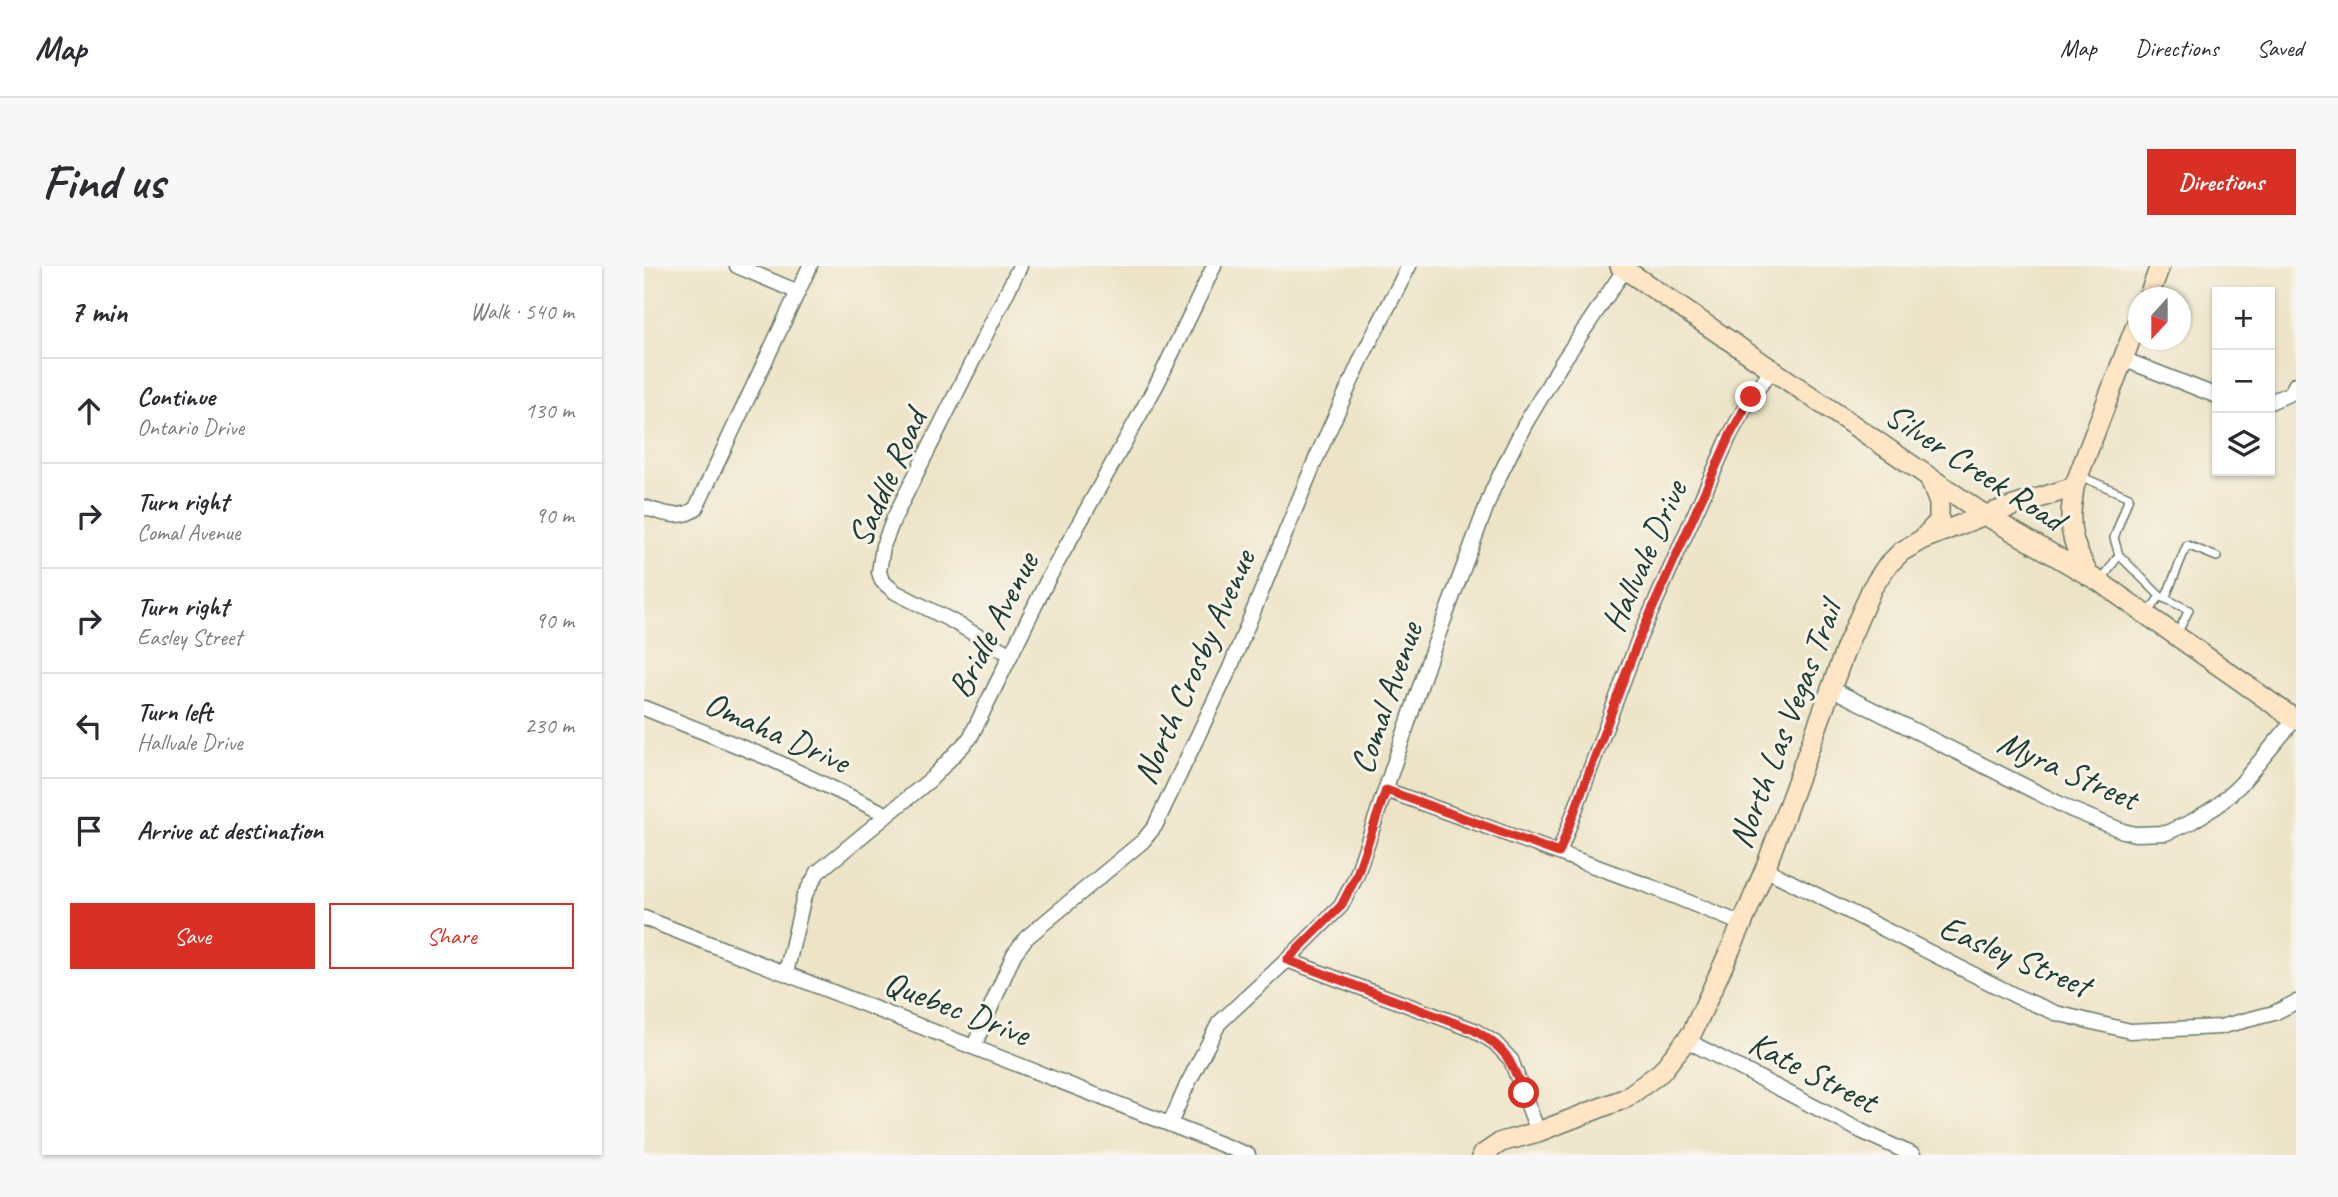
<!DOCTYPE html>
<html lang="en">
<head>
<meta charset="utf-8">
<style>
  body { margin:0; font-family:Caveat,sans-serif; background:#f7f7f7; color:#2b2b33 }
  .controls { position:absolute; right:21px; top:21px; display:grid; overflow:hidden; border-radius:0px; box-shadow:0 2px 5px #0004 }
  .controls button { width:63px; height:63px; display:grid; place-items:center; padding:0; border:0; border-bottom:2px solid #e1e1e2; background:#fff; color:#2b2b33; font:35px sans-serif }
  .compass { position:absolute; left:1484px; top:21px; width:63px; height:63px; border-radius:50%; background:#fff; box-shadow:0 2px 5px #0004; rotate:201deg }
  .stop { position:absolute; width:21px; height:21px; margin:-16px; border:5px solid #d93025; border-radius:50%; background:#fff }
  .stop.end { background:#d93025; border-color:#fff; box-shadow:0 2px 7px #0008 }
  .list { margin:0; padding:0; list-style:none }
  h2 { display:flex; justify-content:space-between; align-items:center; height:91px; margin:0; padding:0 28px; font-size:30px }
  h2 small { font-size:23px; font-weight:400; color:#7c7c81 }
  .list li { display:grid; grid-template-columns:46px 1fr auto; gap:21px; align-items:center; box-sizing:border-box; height:105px; padding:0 28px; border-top:2px solid #e1e1e2 }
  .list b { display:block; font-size:26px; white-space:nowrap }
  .list p { margin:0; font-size:23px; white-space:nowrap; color:#7c7c81 }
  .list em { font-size:23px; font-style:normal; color:#7c7c81 }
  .actions { display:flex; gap:14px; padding:21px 28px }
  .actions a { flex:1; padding:16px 0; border:2px solid #d93025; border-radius:0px; text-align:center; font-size:24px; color:#d93025 }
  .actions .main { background:#d93025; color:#fff }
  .icon { flex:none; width:38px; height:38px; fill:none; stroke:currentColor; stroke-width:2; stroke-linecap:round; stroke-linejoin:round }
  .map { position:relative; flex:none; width:1652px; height:889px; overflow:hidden; border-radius:0px }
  header { display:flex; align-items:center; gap:42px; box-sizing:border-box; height:98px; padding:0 35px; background:#fff; border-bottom:2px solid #e1e1e2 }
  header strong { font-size:33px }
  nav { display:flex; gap:38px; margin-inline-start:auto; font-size:24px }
  .intro { display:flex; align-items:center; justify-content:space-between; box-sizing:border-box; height:168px; padding:0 42px }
  h1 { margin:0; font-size:49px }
  .button { padding:18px 32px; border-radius:0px; background:#d93025; color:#fff; font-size:24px; font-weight:700 }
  main { display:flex; gap:42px; padding:0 42px }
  aside { flex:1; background:#fff; border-radius:0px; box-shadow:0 2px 5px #0004 }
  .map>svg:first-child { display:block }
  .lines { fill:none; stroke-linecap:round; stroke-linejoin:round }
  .lane-casing { stroke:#677767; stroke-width:10 }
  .street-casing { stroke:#677767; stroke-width:17 }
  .secondary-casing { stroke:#677767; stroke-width:22 }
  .lane { stroke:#fff; stroke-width:7 }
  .street { stroke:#fff; stroke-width:14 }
  .secondary { stroke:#fde5c5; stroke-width:19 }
  .route { stroke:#d93025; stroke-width:9 }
  .labels { text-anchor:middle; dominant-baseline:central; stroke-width:6; stroke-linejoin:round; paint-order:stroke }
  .street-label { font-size:35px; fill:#1f3d34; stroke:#f7f3e8 }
</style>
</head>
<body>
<header>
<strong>Map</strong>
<nav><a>Map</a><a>Directions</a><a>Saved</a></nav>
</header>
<div class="intro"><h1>Find us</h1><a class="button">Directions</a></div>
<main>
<aside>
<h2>7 min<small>Walk · 540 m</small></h2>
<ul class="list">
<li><svg class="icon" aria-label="ahead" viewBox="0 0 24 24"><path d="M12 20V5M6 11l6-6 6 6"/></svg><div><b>Continue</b><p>Ontario Drive</p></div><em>130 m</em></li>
<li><svg class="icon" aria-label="right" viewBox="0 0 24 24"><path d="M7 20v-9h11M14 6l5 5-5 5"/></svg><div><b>Turn right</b><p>Comal Avenue</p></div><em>90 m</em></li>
<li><svg class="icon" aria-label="right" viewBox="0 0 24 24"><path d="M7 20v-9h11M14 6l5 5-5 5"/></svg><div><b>Turn right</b><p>Easley Street</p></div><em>90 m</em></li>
<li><svg class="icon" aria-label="left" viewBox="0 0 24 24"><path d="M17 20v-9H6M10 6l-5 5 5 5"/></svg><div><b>Turn left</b><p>Hallvale Drive</p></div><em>230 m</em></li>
<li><svg class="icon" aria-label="arrive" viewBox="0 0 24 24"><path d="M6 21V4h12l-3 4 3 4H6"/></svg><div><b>Arrive at destination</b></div></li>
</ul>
<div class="actions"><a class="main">Save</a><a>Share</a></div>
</aside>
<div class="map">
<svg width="1652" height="889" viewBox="0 0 1652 889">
  <rect width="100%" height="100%" fill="#f7f3e8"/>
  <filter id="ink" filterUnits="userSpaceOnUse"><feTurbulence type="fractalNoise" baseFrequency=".0143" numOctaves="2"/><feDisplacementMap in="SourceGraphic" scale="14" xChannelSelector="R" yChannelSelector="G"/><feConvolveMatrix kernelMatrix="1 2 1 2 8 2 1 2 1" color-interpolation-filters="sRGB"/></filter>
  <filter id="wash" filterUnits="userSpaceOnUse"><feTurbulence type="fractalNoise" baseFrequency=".00686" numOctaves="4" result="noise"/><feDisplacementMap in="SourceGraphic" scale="28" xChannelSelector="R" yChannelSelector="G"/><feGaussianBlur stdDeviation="1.57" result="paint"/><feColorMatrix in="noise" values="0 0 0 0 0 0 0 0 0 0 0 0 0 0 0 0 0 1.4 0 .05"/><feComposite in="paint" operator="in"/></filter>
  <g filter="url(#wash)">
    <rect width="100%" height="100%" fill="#ede4c7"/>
  </g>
  <g filter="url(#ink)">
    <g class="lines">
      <defs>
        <path id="lane" d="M 1436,210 L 1485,231 L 1470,272 L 1475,289
          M 1457,315 L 1475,289 L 1516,330
          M 1521,333 L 1543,279 L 1573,291
          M 1503,349 L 1516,330 L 1545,344 L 1532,370"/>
        <path id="street" d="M 93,0 L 154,26
          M 1479,93 L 1573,130
          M 1626,136 L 1647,127 L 1652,118
          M 0,241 C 17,247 37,255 52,242 L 166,0
          M 367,389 L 308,355 L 251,326 L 238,315 L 235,306 L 239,280 L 250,252 L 376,0
          M 1186,422 L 1426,543 L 1479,565 L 1491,568 L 1522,567 L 1547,556 L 1573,540 L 1596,519 L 1651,453
          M 0,442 L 127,493 L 242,548
          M 742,524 L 1005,620 L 1098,658
          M 915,587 L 994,375 L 1086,169 L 1107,131 L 1128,104
          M 1121,603 L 1374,731 L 1412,747 L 1486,765 L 1576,761 L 1630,747 L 1652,736
          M 0,652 L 604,889
          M 643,694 L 830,764 L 851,777 L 867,794 L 894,866
          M 142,707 L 160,630 L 174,606 L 287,513 L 326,472 L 404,313 L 514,116 L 570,0
          M 1042,774 L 1217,865 L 1269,889
          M 330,780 L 370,688 L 382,672 L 499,575 L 511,560 L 586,402 L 671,195 L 720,87 L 765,0
          M 526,858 L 543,819 L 575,757 L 643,694 L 697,640 L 712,611 L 787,388 L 849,223 L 880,160 L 917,98 L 983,0"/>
        <path id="secondary" d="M 976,0 L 1341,249 L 1456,316 L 1652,454
          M 1504,32 L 1516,0
          M 1430,221 C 1429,233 1426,245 1427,256 C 1427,275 1437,293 1445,310
          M 1280,271 L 1295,255 L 1295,237 L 1285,211
          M 838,889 L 857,876 L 894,866 L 982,832 L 1017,806 L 1048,767 L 1098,658 L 1121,603 L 1202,382 L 1228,322 L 1242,301 L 1257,286 L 1277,274 L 1341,249 L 1430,221 L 1494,54"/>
      </defs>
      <!-- lane casing -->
      <use href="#lane" class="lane-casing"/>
      <!-- street casing -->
      <use href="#street" class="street-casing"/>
      <!-- secondary casing -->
      <use href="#secondary" class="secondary-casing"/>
      <!-- lane -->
      <use href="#lane" class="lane"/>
      <!-- street -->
      <use href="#street" class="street"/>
      <!-- secondary -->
      <use href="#secondary" class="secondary"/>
    </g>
  </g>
  <g class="lines" filter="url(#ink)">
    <!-- route -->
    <path class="route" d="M 880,827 C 866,793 863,783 830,764 L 643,694 L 697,640 L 712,611 L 742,524 L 915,587 L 994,375 L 1086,169 L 1107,131"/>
  </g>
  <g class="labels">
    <!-- street labels -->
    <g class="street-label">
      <text transform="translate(1331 201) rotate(33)">Silver Creek Road</text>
      <text transform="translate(243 212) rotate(-66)">Saddle Road</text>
      <text transform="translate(1000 290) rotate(-66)">Hallvale Drive</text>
      <text transform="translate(349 359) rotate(-63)">Bridle Avenue</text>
      <text transform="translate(550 401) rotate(-66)">North Crosby Avenue</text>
      <text transform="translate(742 432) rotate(-71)">Comal Avenue</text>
      <text transform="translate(1141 459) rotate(-69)">North Las Vegas Trail</text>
      <text transform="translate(133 466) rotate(24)">Omaha Drive</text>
      <text transform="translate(1424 504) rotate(24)">Myra Street</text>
      <text transform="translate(1371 690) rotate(23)">Easley Street</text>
      <text transform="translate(313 742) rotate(21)">Quebec Drive</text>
      <text transform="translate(1169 806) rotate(27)">Kate Street</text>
    </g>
  </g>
</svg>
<div class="controls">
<button>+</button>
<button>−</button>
<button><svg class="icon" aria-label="layers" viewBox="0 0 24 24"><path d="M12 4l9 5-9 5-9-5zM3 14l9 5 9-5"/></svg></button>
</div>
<svg class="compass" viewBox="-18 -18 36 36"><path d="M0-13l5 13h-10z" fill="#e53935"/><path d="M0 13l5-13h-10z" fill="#7c7c81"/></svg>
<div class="stop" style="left:880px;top:827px"></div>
<div class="stop end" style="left:1107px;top:131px"></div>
</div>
</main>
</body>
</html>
